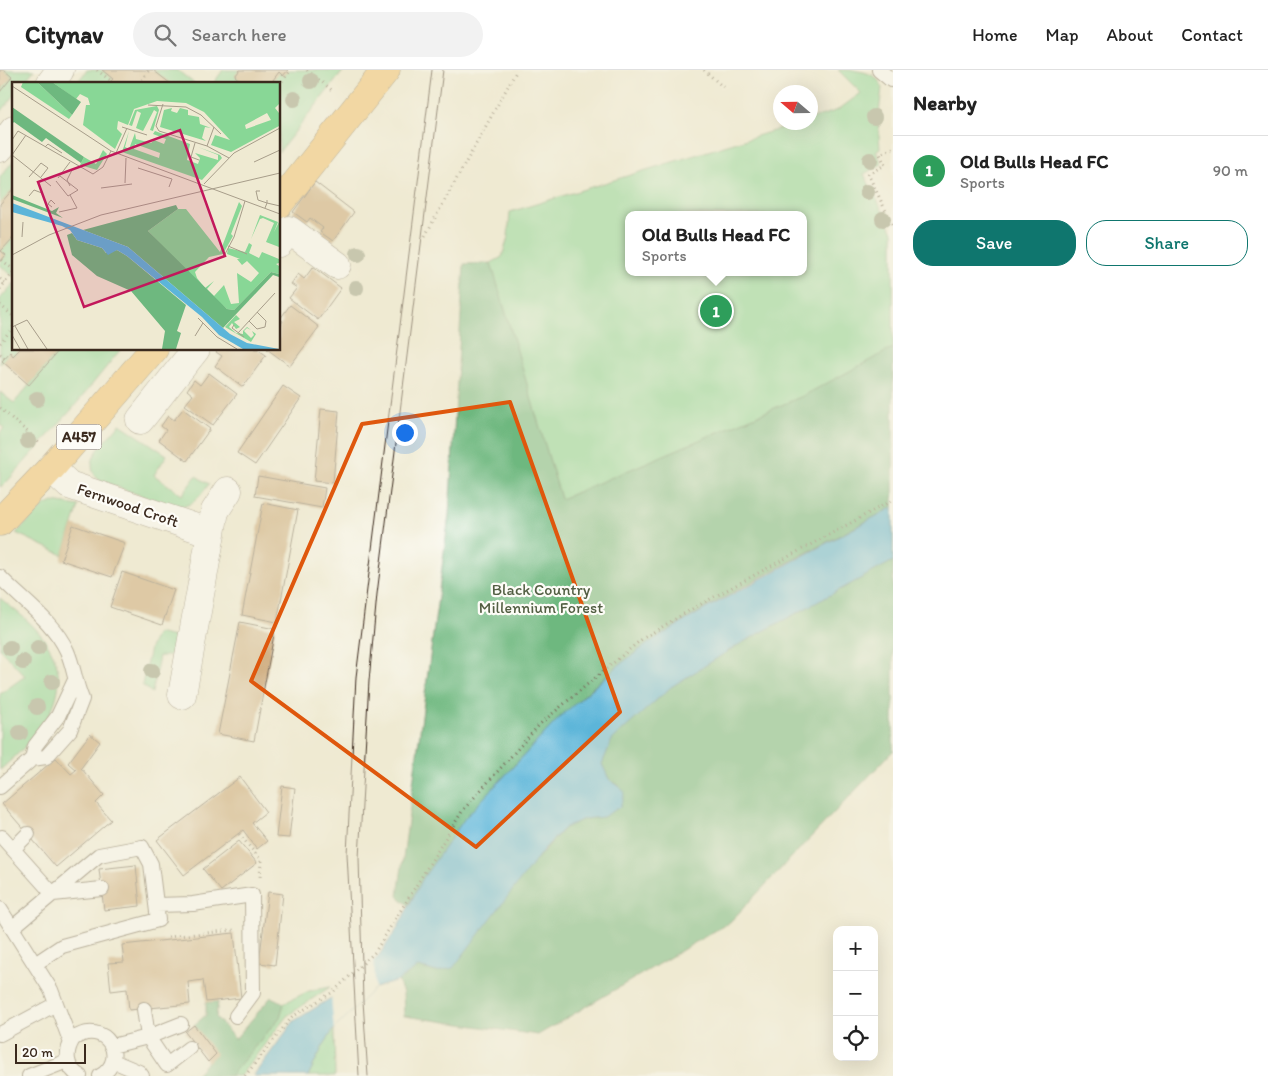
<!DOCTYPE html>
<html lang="en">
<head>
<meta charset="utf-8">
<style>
  body { margin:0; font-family:Itim,sans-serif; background:#f2f2f2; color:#222 }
  .controls { position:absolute; right:15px; bottom:15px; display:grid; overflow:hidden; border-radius:10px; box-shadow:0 5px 20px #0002 }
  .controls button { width:45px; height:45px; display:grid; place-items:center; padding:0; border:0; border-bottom:1px solid #e0e0e0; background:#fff; color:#222; font:25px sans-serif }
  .compass { position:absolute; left:773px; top:15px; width:45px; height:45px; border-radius:50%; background:#fff; box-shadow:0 5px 20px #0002; rotate:290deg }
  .scale { position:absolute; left:15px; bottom:12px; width:71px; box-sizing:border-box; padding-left:5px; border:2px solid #3b2a1e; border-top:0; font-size:14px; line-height:18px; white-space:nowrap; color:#3b2a1e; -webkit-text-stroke:4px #fdfcf7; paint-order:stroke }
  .you { position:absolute; left:404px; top:362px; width:18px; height:18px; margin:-12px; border:4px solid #fff; border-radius:50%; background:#1a73e8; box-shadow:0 0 0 8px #1a73e833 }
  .badge { display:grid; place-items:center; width:32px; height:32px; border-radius:50%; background:#0f766e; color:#fff; font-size:16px; font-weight:700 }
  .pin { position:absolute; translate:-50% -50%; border:2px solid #fff; box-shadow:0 1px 5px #0006 }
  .popup { position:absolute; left:625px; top:141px; width:182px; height:65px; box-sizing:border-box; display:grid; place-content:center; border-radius:10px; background:#fff; filter:drop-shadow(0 1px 4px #0005); font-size:16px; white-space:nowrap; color:#767676 }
  .popup b { font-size:19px; color:#222 }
  .popup::after { content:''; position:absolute; left:50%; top:100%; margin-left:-10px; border:10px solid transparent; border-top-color:#fff }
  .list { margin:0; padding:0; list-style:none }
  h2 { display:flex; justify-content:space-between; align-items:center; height:65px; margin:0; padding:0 20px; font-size:21px }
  h2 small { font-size:16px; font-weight:400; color:#767676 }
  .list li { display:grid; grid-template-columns:32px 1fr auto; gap:15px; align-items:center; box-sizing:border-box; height:70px; padding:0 20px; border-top:1px solid #e0e0e0 }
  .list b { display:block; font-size:19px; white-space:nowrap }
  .list p { margin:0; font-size:16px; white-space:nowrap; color:#767676 }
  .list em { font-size:16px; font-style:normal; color:#767676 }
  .actions { display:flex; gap:10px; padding:15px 20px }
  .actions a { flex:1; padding:11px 0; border:1px solid #0f766e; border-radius:20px; text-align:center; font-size:18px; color:#0f766e }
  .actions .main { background:#0f766e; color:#fff }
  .icon { flex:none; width:28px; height:28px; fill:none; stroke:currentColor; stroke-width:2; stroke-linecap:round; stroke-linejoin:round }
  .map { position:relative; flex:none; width:893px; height:1006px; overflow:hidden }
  header { display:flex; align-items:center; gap:30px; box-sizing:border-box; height:70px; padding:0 25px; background:#fff; border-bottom:1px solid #e0e0e0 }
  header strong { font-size:24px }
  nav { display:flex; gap:28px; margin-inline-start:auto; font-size:18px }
  .search { width:350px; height:45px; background:#f2f2f2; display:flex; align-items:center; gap:12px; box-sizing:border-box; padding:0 18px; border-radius:28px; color:#767676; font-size:19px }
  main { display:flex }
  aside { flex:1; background:#fff }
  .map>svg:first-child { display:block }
  .green { fill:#88d796; stroke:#62805a; fill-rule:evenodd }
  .forest { fill:#6eb87f; stroke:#54714e }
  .water { fill:#5cb5d9; stroke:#4c707c }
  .pier { fill:#efead2 }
  .building { fill:#c9a370 }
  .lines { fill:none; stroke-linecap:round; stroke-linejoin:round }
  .lane-casing { stroke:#7a6d5d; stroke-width:16 }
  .street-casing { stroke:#7a6d5d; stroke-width:29 }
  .primary-casing { stroke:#7a6d5d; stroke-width:29 }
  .path { stroke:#7a6d5d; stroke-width:3; stroke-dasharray:1 4; stroke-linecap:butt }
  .lane { stroke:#fff; stroke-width:14 }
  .street { stroke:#fff; stroke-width:28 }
  .primary { stroke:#f5c16b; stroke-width:28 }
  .tram { stroke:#3b2a1e; stroke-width:1 }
  .tree { fill:#999d83 }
  .marked { fill:none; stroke:#df570d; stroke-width:4; stroke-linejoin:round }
  .labels { text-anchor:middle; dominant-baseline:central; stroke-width:4.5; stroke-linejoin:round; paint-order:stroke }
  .shield { fill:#fdfcf7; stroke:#75695f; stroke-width:1 }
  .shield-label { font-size:15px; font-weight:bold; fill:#3b2a1e }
  .street-label { font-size:16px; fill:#3b2a1e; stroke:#fdfcf7 }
  .park-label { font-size:16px; fill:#525e42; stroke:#fdfcf7 }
  .inset-road { fill:none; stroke:#a79d8a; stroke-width:1 }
  .view { fill:#c2185b; fill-opacity:0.15; stroke:#c2185b; stroke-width:2.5 }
  .inset-edge { fill:none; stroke:#3b2a1e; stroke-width:2.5 }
</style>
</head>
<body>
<header>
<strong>Citynav</strong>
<div class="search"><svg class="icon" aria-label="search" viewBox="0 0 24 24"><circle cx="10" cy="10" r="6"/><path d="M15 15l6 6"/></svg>Search here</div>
<nav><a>Home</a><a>Map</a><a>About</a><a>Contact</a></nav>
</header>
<main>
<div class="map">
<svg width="893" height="1006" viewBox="0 0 893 1006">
  <rect width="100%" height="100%" fill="#fdfcf7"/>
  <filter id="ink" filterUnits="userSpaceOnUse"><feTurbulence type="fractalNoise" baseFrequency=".02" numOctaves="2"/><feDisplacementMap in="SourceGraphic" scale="10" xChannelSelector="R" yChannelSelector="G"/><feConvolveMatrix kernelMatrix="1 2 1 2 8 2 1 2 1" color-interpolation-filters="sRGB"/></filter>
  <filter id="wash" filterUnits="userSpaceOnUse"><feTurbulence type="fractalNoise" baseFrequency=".0096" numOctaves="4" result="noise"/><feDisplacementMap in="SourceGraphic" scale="20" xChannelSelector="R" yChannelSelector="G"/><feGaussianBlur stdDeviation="1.12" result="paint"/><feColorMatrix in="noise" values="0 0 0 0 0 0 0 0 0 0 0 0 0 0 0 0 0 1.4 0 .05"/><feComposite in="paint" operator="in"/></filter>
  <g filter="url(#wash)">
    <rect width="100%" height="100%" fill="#efead2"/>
    <!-- green -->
    <path class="green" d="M 4,0 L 34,0 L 23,14 L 14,14 L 14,26 L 0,43 L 0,22 L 12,7 Z
      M 87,0 L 102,0 L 113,9 L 109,14 L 76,14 Z
      M 153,0 L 177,0 L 195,14 L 171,14 Z
      M 223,0 L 240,0 L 235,6 L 244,14 L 213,14 Z
      M 288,0 L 344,0 L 279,82 L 279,14 L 273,10 L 279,2 L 283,6 Z
      M 838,0 C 854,0 876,0 882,17 L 878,53 L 880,78 L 876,81 L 882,94 L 864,104 L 893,162 L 893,278 L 803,326 L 561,429 L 491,193 L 502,187 L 508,167 L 510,142 L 799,53 L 810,52 L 811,49 L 838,40 L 861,23 ZM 628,145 L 804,145 L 804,202 L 628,202 Z
      M 14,90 L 14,118 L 0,134 L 0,107 Z
      M 14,167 L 14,207 L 0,195 L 0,192 L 6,185 L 1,181 Z
      M 14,213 L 14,279 L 20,279 L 13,286 L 9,283 L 0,294 L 0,229 Z
      M 60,279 L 121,279 L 73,338 L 5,414 L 0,417 L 0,363 L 4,358 L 0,355 L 0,322 L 14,333 Z
      M 120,354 L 167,385 L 154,405 L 182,425 L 196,406 L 209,414 C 199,428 190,440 171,436 L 100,411 C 78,392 107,370 120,354 Z
      M 53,432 L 79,436 L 63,485 L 16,463 L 44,436 Z
      M 0,528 C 13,539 29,550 40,564 C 84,617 42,664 0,700 L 0,624 L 25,606 L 0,579 Z
      M 157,563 L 178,568 C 176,580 173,588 159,586 L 152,623 L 142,615 L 150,578 Z
      M 330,917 L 287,946 L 240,1006 L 230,1006 L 280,947 L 284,933 L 309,921 Z
      M 334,959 L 335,1006 L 308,1006 L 323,976 Z"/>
    <!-- forest -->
    <path class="forest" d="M 491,193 L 561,429 L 803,326 L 893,278 L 893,437 C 814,480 726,522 652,571 C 606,602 566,641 528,681 C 480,731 442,775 408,835 L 398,826 L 449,445 L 464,194 Z
      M 893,491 L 893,681 L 730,852 L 538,965 L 404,946 L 403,923 L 398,911 L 418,897 L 437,902 L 564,758 L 584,749 L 603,747 L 620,717 L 609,709 L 602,694 L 611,670 L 671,617 L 738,575 Z
      M 271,927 L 284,933 L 280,947 L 230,1006 L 194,1006 L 215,984 L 194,955 L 206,945 L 206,932 L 218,932 L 216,947 L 235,969 Z"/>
    <!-- water -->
    <path class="water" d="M 893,437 L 893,491 L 738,575 L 671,617 L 612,670 L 602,694 L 609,709 L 625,722 L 620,737 L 603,747 L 584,749 L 564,758 L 544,779 L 453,898 L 437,902 L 418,897 L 398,911 L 375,918 L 334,959 L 323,976 L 308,1006 L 253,1006 L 294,951 L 331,928 L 377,888 L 397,859 L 423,808 L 465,748 L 561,646 L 619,595 L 653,570 L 707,538 Z"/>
    <!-- pier -->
    <path class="pier" d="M 374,887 L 375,918 L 334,959 L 331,925 Z"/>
    <g id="blocks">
      <!-- building -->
      <path class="building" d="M 0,0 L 4,0 L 12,7 L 0,22 Z
        M 102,0 L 153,0 L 171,14 L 108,14 L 113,9 Z
        M 240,0 L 288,0 L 283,6 L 279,2 L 273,10 L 277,14 L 244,14 L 235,6 Z
        M 315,112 L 354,142 L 333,171 L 320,162 L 323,158 L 310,148 L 307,152 L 293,142 Z
        M 14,118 L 14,167 L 1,181 L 6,185 L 0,192 L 0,134 Z
        M 313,197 L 341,218 L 318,250 L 289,228 L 297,218 L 291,214 L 298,204 L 304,209 Z
        M 290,235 L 319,257 L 290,296 L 267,279 L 279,279 L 279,258 L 283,251 L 280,249 Z
        M 20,279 L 60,279 L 29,315 L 2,291 L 10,282 L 13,286 Z
        M 219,279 L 257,279 L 266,285 L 243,317 L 215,296 L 222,286 L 216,282 Z
        M 209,303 L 237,324 L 213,355 L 185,335 L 193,325 L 187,320 L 194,310 L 200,315 Z
        M 283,316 L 301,328 L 255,395 L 237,383 Z
        M 183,339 L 210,359 L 187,391 L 159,370 L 166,360 L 161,356 L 168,346 L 174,350 Z
        M 321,339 L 339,341 L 333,413 L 314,411 Z
        M 258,406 L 325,418 L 322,438 L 255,426 Z
        M 263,433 L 298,440 L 277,552 L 242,545 Z
        M 73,455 L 125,473 L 112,507 L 61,490 Z
        M 122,502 L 174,520 L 162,555 L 110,537 Z
        M 240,552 L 275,559 L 254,671 L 218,664 Z
        M 90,664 L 100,672 L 81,698 L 104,725 L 96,733 L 111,750 L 56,797 L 2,734 L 56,688 L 71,704 L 76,700 L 68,693 Z
        M 240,707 L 266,742 L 252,753 L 267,771 L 257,779 L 243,760 L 184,805 L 157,770 Z
        M 282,716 L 295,718 L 289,768 L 276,767 Z
        M 239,771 L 257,793 L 221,821 L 203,799 Z
        M 136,795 L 140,836 L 104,840 L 99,799 Z
        M 268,822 L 283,824 L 275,895 L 259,893 Z
        M 234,863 L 241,928 L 206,932 L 203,910 L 188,912 L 190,934 L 129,940 L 127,919 L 111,921 L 108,893 L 124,892 L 122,875 Z
        M 194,955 L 216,984 L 208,992 L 185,962 Z"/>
    </g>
  </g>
  <g filter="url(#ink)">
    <use href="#blocks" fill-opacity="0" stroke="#7a6d5d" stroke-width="1"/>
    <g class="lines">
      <defs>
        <path id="lane" d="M 879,0 L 891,10
          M 0,507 C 22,530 54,552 67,581 C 74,597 75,613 82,629 L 70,660 L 46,687 L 32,689 L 0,717
          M 32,689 L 35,676 L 58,646 L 74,612
          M 2,767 L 53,824 L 102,819
          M 13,779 L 28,764
          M 156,835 L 193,834 L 252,825 L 253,923 L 236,946
          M 0,839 L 51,920 L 71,973
          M 12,858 L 99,785 L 142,777 L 151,794 L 158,850 L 62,876 L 35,894
          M 181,954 L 148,967 L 167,995 L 189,978
          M 0,964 L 56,934
          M 112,976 L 148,967 L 144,939
          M 113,991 L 139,1002 L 142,1006
          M 29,1006 L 67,991
          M 80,1006 C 65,998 65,982 73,969 C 105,947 130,989 100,1006"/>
        <path id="street" d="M 50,14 L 60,0
          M 0,78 L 14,60
          M 279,173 L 289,160 L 337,195
          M 140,350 L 196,279
          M 51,398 L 69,415 L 211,463
          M 182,625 L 215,441 L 228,421"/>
        <path id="primary" d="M 279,134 L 386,0
          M 0,452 L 51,398 L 154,279"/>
      </defs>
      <!-- lane casing -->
      <use href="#lane" class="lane-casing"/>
      <!-- street casing -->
      <use href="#street" class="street-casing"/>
      <!-- primary casing -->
      <use href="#primary" class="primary-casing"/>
      <!-- path -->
      <path class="path" d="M 97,0 L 111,11
        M 307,0 L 333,21
        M 704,0 L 723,17
        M 139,14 L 149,0
        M 279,15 L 291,0
        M 893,78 L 880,84 L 885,95 L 868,104 L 893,156
        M 425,166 L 517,0
        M 2,190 L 14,200
        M 0,209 L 5,213
        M 0,219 L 14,201
        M 0,235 L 14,247
        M 0,273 L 14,256
        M 0,284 L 5,288
        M 0,338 L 39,372
        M 239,764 L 261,790 L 260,808
        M 168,867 L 234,860
        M 245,1006 L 292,947 L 333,922 L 375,882 L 463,740 L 540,654 L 642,569 L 690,540 L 893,430"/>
      <!-- lane -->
      <use href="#lane" class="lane"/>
      <!-- street -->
      <use href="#street" class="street"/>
      <!-- primary -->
      <use href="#primary" class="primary"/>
      <!-- tram -->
      <path class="tram" d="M 359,1006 L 347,784 L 356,607 L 432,0
        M 368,1006 L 363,931 L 359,788 L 369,611 L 377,524 L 443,0"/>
    </g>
    <!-- trees -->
    <g class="tree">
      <circle cx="311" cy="11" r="8"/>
      <circle cx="294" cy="29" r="8"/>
      <circle cx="874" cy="47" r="8"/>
      <circle cx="870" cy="90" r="8"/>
      <circle cx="867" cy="122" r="8"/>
      <circle cx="883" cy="149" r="8"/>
      <circle cx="358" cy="184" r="8"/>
      <circle cx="356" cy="218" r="8"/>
      <circle cx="37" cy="329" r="8"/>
      <circle cx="28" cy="371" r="8"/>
      <circle cx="10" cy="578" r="8"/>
      <circle cx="38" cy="578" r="8"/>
      <circle cx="23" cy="592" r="8"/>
      <circle cx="152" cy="601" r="8"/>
      <circle cx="52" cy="612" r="8"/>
      <circle cx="37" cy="637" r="8"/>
      <circle cx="20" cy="663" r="8"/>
    </g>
  </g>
  <!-- marked area -->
  <path d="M0 0H893V1006H0ZM 510,332 L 620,642 L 476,777 L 251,611 L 362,354 Z" fill="#efead2" fill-opacity=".55" fill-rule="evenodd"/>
  <path class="marked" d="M 510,332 L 620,642 L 476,777 L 251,611 L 362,354 Z"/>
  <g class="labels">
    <!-- shield labels -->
    <rect class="shield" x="56.5" y="354.5" width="45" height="25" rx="4"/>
    <g class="shield-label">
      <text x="79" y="367">A457</text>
    </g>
    <!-- street labels -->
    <g class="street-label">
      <text transform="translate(128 435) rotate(19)">Fernwood Croft</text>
    </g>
    <!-- park labels -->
    <g class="park-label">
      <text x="541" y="519">Black Country<tspan x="541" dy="18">Millennium Forest</tspan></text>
    </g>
  </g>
  <!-- overview -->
  <g transform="translate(12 12)">
    <rect width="268" height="268" fill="#efead2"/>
    <path d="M 11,0 L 25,0 L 60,33 L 57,37 L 9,5 ZM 40,0 L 267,0 L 267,22 L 263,26 L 267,31 L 267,44 L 219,70 L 199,63 L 203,53 L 218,58 L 192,30 L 174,21 L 145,19 L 122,27 L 116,43 L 106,39 L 105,47 L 110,52 L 103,67 L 71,43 L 74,23 L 78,23 L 76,16 L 68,12 L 64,17 ZM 255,31 L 259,38 L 234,47 L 233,43 ZM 145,24 L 147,28 L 141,49 L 138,48 L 145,30 L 142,28 L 131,49 L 124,46 L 129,31 L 125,29 L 120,44 L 117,43 L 123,28 ZM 160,26 L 159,29 L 165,31 L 168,26 L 176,28 L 176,33 L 187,35 L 188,42 L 199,46 L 193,45 L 190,56 L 194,59 L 148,45 L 152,28 ZM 117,49 L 113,65 L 117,67 L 123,51 L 124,57 L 139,61 L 142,58 L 152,62 L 154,57 L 141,52 L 143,49 L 178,62 L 175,78 L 186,82 L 188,76 L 183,71 L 206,78 L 206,73 L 186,65 L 208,73 L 210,76 L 190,98 L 110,70 ZM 123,62 L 148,71 L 147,76 L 122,67 ZM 91,68 L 95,72 L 85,88 L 68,83 L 72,75 L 84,82 ZM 227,120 L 230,124 L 219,152 L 221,154 L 211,172 L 197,175 L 183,190 L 185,196 L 193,206 L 202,199 L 195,207 L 202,214 L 212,203 L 219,222 L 227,221 L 225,191 L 239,200 L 247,191 L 235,179 L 230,183 L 225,177 L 228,177 L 215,172 L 216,166 L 233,170 L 237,161 L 240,163 L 237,171 L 247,176 L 250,170 L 267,177 L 267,181 L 264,182 L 267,184 L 267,192 L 259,190 L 222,228 L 215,227 L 189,204 L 136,149 L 166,127 L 174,127 L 208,170 ZM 248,133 L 266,140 L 262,150 L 267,140 L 267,165 L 254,160 L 262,141 L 251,136 L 248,137 L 239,157 ZM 224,233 L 228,237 L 222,240 L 228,245 L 224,247 L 220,241 L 217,245 L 224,251 L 231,252 L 231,249 L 235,245 L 239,248 L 235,246 L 232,249 L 239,256 L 242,253 L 240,249 L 244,252 L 239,260 L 213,245 Z" fill="#88d796" fill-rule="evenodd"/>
    <path d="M 25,0 L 40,0 L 69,20 L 60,33 ZM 0,25 L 72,75 L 69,81 L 34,56 L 30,60 L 2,40 L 0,42 ZM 0,113 L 40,129 L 47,125 L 44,131 L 51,136 L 0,117 ZM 164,123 L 166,127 L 136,149 L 215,227 L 222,228 L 259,190 L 267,192 L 267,195 L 261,193 L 211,246 L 116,165 L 71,148 ZM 60,151 L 65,158 L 90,166 L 94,171 L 105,168 L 115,174 L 174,223 L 165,249 L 169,251 L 164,267 L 150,267 L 153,249 L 119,209 L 85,194 L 60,173 L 55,153 Z" fill="#6eb87f"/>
    <path d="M 0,121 L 116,165 L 218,252 L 235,261 L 267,267 L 231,267 L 207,253 L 190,235 L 115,174 L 105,168 L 96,173 L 90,166 L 65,158 L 58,148 L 50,144 L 0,130 Z" fill="#5cb5d9"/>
    <path class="inset-road" d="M 0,4 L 99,69 L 268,132M 151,22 L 144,44 L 147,49 L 195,64 L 217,76M 136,23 L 174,25 L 189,33 L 209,52M 110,45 L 135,53M 0,58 L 6,49 L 81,92 L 91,85 L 99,69M 183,61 L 179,75 L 187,78M 195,64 L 202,45M 33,65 L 36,62 L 50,71M 104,71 L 115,46M 0,73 L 39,104M 0,73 L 14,53M 242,80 L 268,68M 126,86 L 160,97 L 157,105M 17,95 L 29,81 L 36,86 L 29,95M 46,96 L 58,80M 44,99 L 56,114 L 66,108 L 48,94M 113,101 L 114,76M 192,102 L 222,71 L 268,46M 58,104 L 55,98 L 60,88M 89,106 L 120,102M 248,109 L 244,109 L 246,118 L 255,121 L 253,126M 17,114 L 22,108 L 30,111M 255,118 L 255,121 L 268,124M 40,125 L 36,122 L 39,118 L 43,122M 47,130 L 65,126 L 58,113M 10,155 L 11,140M 216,164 L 235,172M 0,173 L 37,153 L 89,133 L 268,91M 212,174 L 222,155 L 233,119M 186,236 L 205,255 L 225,267M 237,239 L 245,247 L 253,245 L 254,239 L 245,230M 222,243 L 220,246 L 232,255M 3,244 L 16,267M 0,245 L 15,238 L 35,267M 226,251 L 263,211M 0,253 L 8,267M 183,254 L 191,241"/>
    <path class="view" d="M 168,48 L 213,174 L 72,225 L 26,100 Z"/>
    <rect width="268" height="268" class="inset-edge"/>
  </g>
</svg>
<div class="controls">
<button>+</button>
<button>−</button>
<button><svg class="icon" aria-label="locate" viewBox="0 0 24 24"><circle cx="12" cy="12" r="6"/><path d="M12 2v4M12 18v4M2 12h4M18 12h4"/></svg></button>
</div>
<svg class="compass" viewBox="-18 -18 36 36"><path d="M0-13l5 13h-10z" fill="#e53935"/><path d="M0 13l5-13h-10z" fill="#767676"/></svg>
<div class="scale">20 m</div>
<div class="you"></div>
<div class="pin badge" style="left:716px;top:241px;background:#2e9e5b">1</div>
<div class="popup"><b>Old Bulls Head FC</b>Sports</div>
</div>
<aside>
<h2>Nearby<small></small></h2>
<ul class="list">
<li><span class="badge" style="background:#2e9e5b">1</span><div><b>Old Bulls Head FC</b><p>Sports</p></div><em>90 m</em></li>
</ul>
<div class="actions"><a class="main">Save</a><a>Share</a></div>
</aside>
</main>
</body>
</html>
